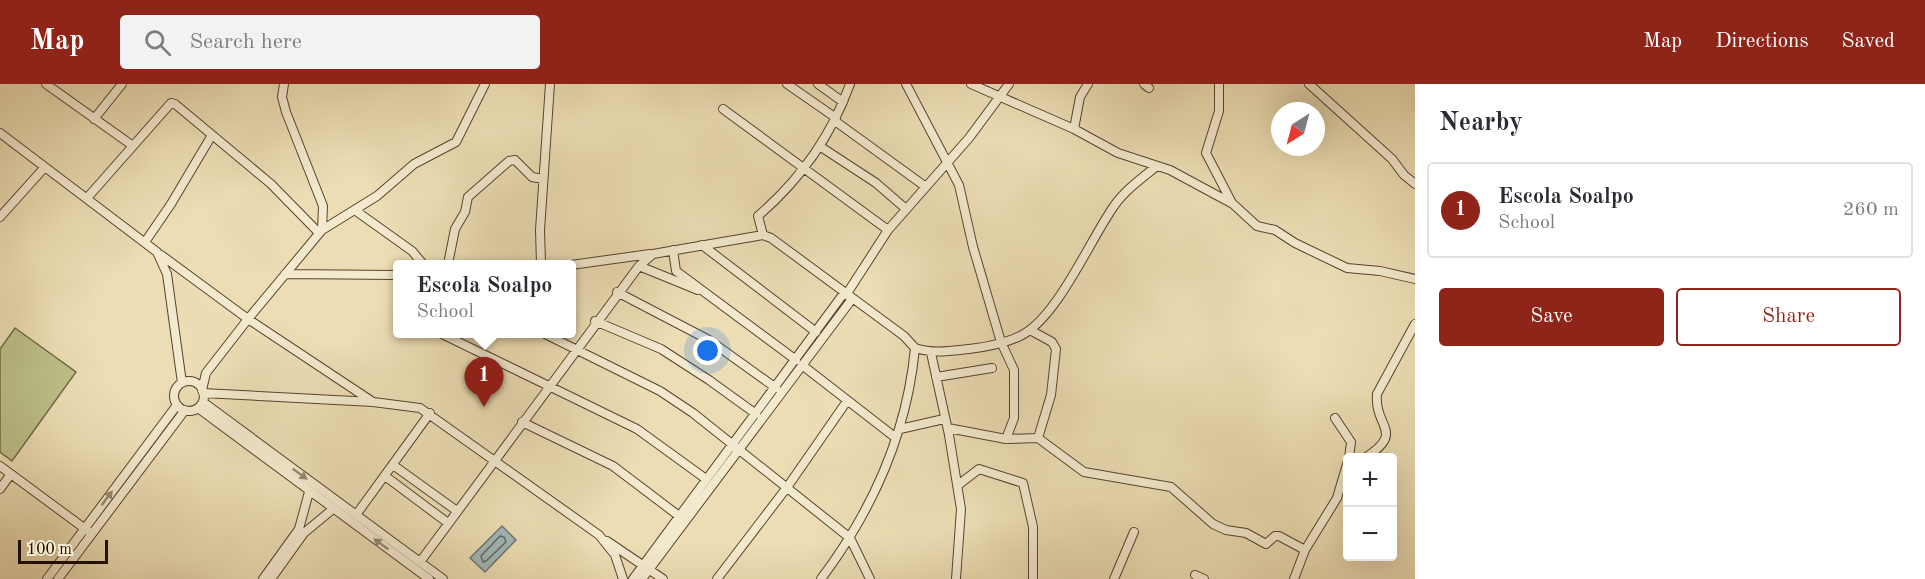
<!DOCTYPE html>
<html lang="en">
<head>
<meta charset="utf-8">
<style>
  body { margin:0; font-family:"Old Standard TT",serif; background:#f2f2f3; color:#2b2b33 }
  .controls { position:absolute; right:18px; bottom:18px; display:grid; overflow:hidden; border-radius:6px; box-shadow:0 6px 24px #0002 }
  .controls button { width:54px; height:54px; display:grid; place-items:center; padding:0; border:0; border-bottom:2px solid #e1e1e2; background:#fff; color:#2b2b33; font:30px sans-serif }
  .compass { position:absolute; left:1271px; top:18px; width:54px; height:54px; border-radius:50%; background:#fff; box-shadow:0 6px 24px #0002; rotate:216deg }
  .scale { position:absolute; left:18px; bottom:15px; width:90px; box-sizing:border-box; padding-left:6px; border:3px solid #241100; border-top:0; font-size:16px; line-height:21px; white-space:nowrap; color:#241100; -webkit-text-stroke:4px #f3e9ce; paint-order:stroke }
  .you { position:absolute; left:708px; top:267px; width:21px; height:21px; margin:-15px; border:4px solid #fff; border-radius:50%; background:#1a73e8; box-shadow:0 0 0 9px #1a73e833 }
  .badge { display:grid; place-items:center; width:39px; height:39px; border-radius:50%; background:#8f2418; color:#fff; font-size:20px; font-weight:700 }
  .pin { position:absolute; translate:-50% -50px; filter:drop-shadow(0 2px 3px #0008) }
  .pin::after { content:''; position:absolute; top:32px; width:21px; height:18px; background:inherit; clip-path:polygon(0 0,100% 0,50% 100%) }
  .popup { position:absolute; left:393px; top:176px; width:183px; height:78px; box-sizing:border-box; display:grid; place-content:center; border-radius:6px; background:#fff; filter:drop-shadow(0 2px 4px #0005); font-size:20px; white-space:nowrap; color:#7c7c81 }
  .popup b { font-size:22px; color:#2b2b33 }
  .popup::after { content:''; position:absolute; left:50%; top:100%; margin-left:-12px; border:12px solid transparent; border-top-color:#fff }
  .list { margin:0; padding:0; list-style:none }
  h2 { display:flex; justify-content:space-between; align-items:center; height:78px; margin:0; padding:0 24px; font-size:26px }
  h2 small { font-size:20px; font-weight:400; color:#7c7c81 }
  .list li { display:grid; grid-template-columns:39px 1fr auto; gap:18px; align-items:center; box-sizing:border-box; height:96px; margin:0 12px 12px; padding:0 12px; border:2px solid #e1e1e2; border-radius:6px }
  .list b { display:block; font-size:22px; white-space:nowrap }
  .list p { margin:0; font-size:20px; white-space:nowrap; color:#7c7c81 }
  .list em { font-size:20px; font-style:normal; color:#7c7c81 }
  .actions { display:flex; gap:12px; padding:18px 24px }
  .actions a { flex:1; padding:14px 0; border:2px solid #8f2418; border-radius:6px; text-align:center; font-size:21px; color:#8f2418 }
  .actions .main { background:#8f2418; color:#fff }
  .icon { flex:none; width:33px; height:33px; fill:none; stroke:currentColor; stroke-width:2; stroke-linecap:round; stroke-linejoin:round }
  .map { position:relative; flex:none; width:1415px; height:495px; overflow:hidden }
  header { display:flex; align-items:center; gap:36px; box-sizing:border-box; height:84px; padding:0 30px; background:#8f2418; color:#fff }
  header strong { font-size:28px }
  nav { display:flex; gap:33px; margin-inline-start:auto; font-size:21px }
  .search { width:420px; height:54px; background:#f2f2f3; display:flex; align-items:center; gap:15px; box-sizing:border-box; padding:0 21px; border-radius:6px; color:#7c7c81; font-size:22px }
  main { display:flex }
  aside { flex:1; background:#fff }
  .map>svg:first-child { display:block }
  .green { fill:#bcc08a; stroke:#706845; stroke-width:1.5 }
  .water { fill:#9fb8b9; stroke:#6e756f; stroke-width:1.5 }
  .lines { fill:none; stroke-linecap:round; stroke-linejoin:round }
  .shore { stroke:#62645c; stroke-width:1.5 }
  .street-casing { stroke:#56442d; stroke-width:10 }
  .street { stroke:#f3e9ce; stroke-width:8 }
  .oneway { fill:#968871 }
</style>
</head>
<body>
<header>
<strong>Map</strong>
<div class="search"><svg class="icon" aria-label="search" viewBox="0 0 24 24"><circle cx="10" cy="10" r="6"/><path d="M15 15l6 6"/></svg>Search here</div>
<nav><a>Map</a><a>Directions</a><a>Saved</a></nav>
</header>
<main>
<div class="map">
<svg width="1415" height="495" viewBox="0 0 1415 495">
  <rect width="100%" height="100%" fill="#ecddb4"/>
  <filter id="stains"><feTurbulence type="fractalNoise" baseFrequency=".00333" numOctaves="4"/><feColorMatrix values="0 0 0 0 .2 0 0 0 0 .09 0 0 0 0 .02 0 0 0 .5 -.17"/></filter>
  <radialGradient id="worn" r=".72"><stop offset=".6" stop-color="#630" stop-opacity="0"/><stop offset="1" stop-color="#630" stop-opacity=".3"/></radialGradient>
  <!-- green -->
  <path class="green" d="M 15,244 L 76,288 L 12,377 L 0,368 L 0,265 Z"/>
  <!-- water -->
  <path class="water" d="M 502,442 L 516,456 L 485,488 L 470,474 Z"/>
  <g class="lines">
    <!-- shore -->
    <path class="shore" d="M 500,452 L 504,453 L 506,458 L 486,477 L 483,478 L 481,472 Z"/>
    <defs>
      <path id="street" d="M 46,0 L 133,62
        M 284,0 L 282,13 L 286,28 L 323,122 L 322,146
        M 787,0 L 836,34
        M 818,0 L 843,18
        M 906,0 L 959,101 L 973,163 L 1001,258 L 1014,286 L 1014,334 L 1006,355
        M 971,0 L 1074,45 L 1118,69 L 1170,86 L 1233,120 L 1257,142 L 1275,146 L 1295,159 L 1347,184 L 1380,187 L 1415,195
        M 1144,0 L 1149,4
        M 1219,0 L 1219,27 L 1206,69 L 1232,119
        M 1309,0 L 1392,75 L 1404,91 L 1415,100
        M 723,25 L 888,146
        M 94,35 L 122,0
        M 835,37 L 926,103
        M 1074,45 L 1080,13 L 1088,0
        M 0,49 L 157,168 L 167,190 L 182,299
        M 821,63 L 876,99 L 906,125
        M 87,114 L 171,19 L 175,20 L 271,100 L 319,149
        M 356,127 L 412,167 L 423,180
        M 0,133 L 44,84
        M 763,151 L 758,132 C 801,95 831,53 850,0
        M 145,158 L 171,120 L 212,51
        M 702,161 L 816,248
        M 673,166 L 676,187 L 796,276
        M 161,171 L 248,235 L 373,318
        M 448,180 L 455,145 L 465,128 L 468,113 L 509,77 L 515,76 L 532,93 L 543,95
        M 541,180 L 540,146 L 550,0
        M 571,181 L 650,170
        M 639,182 L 698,206
        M 285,190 L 397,191
        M 617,208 L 709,256 L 776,304
        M 846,211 L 888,146 L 969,54 L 1009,0
        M 595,237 L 661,265 L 709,296 L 756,330
        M 1030,246 L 1052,258 L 1056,265 L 1051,311 L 1038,354
        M 442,250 L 637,345 L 706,395
        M 545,250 L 660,307 L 693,329 L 850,454 L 870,495
        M 915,264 C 934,270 950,267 969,265 C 986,263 1007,259 1022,251 C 1058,232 1090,156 1114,122 C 1125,106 1142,94 1157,82
        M 931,269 L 949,351 L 961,425 L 956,495
        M 802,281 L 896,354
        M 936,293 L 992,284
        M174 312a15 15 0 1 1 30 0a15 15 0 1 1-30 0Z
        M 202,306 L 206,289 L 248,235 L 322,146 L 377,112 L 414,80 L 456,58 L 485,0
        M 203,309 L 373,318 L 420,324 L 599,451 L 615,471 L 623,495
        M 203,318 L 443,495
        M 198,324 L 429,495
        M 1335,334 L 1351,358 L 1349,374
        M 522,338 L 613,382 L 679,432
        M 948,344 L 1006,355 L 1038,354 L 1084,388 L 1171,403 L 1213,440 L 1226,446 L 1246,449 L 1266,460 L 1275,452 L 1279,452 L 1305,466
        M 900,345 L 944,335
        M 1365,374 C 1406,347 1374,344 1377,310 L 1415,240
        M 393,381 L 457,427
        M 0,382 L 88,447
        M 385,392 L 448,439
        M 958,401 L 979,385 L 1023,399 L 1033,443 L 1033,495
        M 0,405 L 11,390
        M 356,431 L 430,329
        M 607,457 L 663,495
        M 420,478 L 639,182 L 653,170 L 763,151 L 771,154 L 904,252 L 915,264 C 907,349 872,427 821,495
        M 1195,491 L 1204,495
        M 47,495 L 177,321
        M 58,495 L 185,326
        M 263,495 L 299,445 L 309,408
        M 271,495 L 304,449 L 333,425
        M 633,495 L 844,209
        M 642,495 L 852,215
        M 717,495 L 788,402 L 847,317
        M 1114,495 L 1134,448
        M 1294,495 L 1305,466 L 1337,414 L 1348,377"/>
    </defs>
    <!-- street casing -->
    <use href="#street" class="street-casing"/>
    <!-- street -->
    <use href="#street" class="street"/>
  </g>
  <!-- one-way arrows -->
  <defs><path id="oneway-solid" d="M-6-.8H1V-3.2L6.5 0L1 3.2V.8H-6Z" transform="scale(1.5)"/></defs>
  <g class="oneway">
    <use href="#oneway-solid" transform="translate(300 390) rotate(36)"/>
    <use href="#oneway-solid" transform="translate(107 414) rotate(-53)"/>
    <use href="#oneway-solid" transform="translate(381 460) rotate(-144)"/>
  </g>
  <rect width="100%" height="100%" filter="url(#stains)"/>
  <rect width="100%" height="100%" fill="url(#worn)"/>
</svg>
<div class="controls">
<button>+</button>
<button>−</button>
</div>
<svg class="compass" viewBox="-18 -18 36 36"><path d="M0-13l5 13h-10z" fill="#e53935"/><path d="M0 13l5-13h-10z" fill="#7c7c81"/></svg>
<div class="scale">100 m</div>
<div class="you"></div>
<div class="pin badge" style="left:484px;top:323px">1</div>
<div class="popup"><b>Escola Soalpo</b>School</div>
</div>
<aside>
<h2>Nearby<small></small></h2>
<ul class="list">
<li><span class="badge">1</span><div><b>Escola Soalpo</b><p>School</p></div><em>260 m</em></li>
</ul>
<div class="actions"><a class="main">Save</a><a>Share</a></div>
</aside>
</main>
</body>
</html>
